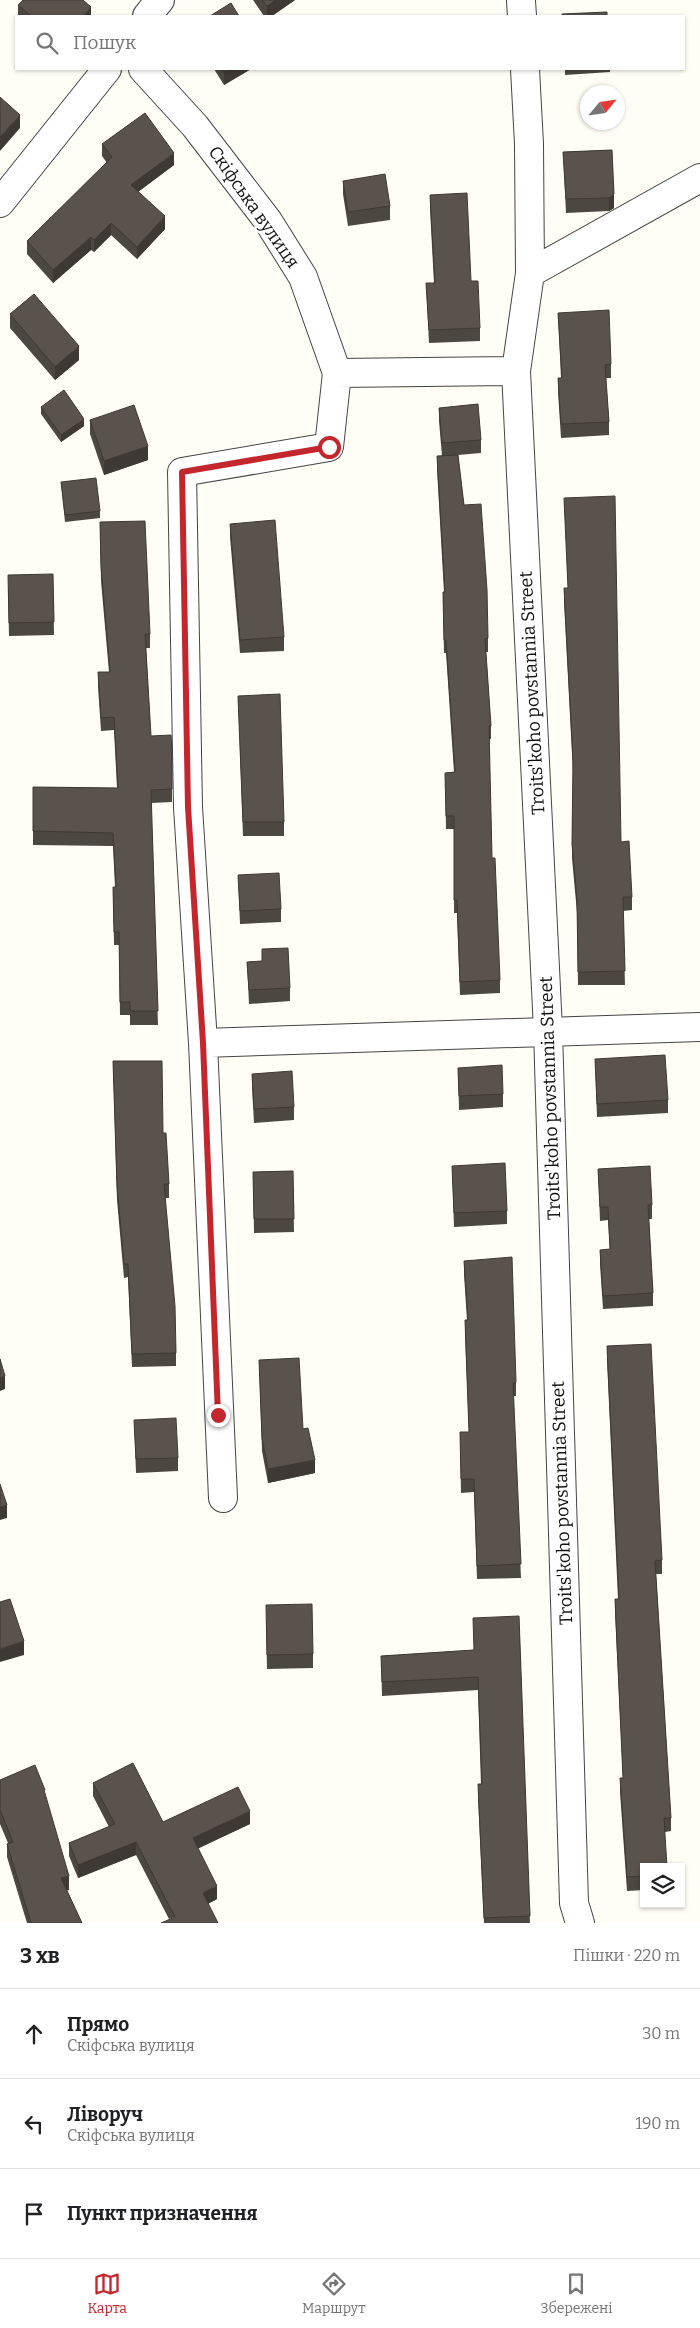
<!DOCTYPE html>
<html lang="uk">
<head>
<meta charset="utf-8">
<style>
  body { margin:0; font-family:Bitter,serif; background:#f6f6f6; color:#202124 }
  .controls { position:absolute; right:15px; bottom:15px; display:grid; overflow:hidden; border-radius:0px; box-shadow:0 1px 4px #0004 }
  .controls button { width:45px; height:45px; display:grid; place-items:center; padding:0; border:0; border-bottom:1px solid #e0e0e0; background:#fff; color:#202124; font:25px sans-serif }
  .compass { position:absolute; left:580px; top:85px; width:45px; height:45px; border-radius:50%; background:#fff; box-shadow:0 1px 4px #0004; rotate:61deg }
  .stop { position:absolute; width:15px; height:15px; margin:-11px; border:4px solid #c4262e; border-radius:50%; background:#fff }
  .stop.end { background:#c4262e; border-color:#fff; box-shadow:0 1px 5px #0008 }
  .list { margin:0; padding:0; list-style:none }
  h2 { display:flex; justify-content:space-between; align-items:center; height:65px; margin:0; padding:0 20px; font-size:21px }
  h2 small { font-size:16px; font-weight:400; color:#757577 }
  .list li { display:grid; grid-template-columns:32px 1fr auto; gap:15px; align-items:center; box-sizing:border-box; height:90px; padding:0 20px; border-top:1px solid #e0e0e0 }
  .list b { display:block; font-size:19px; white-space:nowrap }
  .list p { margin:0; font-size:16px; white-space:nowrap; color:#757577 }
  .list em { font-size:16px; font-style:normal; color:#757577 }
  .icon { flex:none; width:28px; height:28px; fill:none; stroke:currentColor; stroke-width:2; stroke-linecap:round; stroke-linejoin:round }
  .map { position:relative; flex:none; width:700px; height:1923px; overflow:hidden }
  .search { position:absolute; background:#fff; box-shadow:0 1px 4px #0004; left:15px; right:15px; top:15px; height:55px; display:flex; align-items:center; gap:12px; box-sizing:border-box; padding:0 18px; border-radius:0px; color:#757577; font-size:19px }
  .sheet { height:335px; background:#fff }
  nav { display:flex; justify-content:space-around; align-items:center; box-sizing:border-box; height:70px; border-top:1px solid #e0e0e0; background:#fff; font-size:14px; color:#757577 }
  nav a { display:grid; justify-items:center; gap:2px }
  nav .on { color:#c4262e }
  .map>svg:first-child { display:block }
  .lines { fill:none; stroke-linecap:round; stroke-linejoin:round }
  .street-casing { stroke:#444; stroke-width:30 }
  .street { stroke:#fff; stroke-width:28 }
  .wall { fill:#4d4742 }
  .shaded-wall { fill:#3f3936 }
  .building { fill:#5a524d; stroke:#3f3936 }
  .route { stroke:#c4262e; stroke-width:6 }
  .labels { text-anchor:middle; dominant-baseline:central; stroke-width:5; stroke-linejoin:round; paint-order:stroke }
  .street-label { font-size:18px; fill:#111; stroke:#fff }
</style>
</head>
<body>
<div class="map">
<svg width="700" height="1923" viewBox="0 0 700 1923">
  <rect width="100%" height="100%" fill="#fffdf5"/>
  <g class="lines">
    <defs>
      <path id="street" d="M 521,1 L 522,16
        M 147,16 L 160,0
        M 143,69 L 195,126 L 268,221 L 303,277 L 337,373 L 329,447 L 182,472 L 188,807 L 203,1043 L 223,1498
        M 525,69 L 529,144 L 530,273 L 516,371 L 548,1030 L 574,1903 L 580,1923
        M 0,203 L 107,69
        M 530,273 L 700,178
        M 337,373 L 516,371
        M 203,1043 L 700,1027"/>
    </defs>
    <!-- street casing -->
    <use href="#street" class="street-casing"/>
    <!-- street -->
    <use href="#street" class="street"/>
  </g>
  <!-- wall -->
  <path class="wall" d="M 253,0 L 295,0 L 272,16 L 264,16 Z
    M 18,5 L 91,16 L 18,16 Z
    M 214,69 L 251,69 L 224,85 Z
    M 565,69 L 610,69 L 610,72 L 565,75 Z
    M 102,144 L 174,165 L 138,192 L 165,229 L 137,259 L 111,235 L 94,252 L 91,250 L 53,283 L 27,254 L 27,241 L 107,163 L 102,156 Z
    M 612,150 L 614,208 L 609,211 L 566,213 L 563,152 Z
    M 343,181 L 390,206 L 390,220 L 348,226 L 343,194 Z
    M 430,195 L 480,328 L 480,341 L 429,343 L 426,283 L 434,283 L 430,209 Z
    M 558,313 L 611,364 L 611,378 L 606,378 L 609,422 L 609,435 L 561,438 L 558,392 L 558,378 L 561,378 Z
    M 10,314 L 79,360 L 55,380 L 10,328 Z
    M 41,407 L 84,426 L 61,442 L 41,414 Z
    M 439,408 L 481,440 L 481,453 L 458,455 L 464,505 L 488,638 L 488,652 L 486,652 L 491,726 L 491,739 L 489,739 L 492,858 L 500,980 L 500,993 L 460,995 L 457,913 L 454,913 L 454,829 L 446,829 L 445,773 L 454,772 L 446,653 L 444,653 L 443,605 L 443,592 L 444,592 L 437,469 L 437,456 L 442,456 L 439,421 Z
    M 90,420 L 148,460 L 104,475 L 90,434 Z
    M 61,482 L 100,511 L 100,518 L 65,522 Z
    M 564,498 L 621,842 L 632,897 L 632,910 L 623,911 L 625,985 L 578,985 L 577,913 L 572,858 L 573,772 L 564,602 L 564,588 L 568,588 Z
    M 100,522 L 150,634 L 150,648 L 146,648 L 151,736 L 172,753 L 172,802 L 151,803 L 158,1025 L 130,1025 L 130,1015 L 120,1015 L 119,945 L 114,945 L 113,887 L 115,887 L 113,846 L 33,845 L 33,787 L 117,788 L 114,730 L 101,731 L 98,686 L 98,672 L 109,672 L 101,581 Z
    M 230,524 L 284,637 L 284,651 L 240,653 L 230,537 Z
    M 53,574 L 54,635 L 9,636 L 8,588 Z
    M 238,696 L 284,822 L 284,836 L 243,836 Z
    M 238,875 L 281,909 L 281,922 L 240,924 Z
    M 262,949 L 290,988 L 290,1001 L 249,1004 L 247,962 L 262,961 Z
    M 595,1059 L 668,1100 L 668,1113 L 597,1117 Z
    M 113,1061 L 169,1184 L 169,1198 L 165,1198 L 176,1353 L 176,1366 L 132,1367 L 128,1277 L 124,1278 L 117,1200 Z
    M 458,1068 L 503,1094 L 503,1107 L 459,1110 Z
    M 252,1074 L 294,1107 L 294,1120 L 254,1123 L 252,1087 Z
    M 452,1166 L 507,1211 L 507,1224 L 454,1227 Z
    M 598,1169 L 652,1205 L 652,1219 L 649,1219 L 653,1293 L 653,1306 L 603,1309 L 600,1264 L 600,1250 L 610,1250 L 608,1220 L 600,1221 Z
    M 293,1171 L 294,1232 L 254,1233 L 253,1172 Z
    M 464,1261 L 516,1382 L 516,1396 L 513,1396 L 521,1578 L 477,1579 L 474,1492 L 461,1493 L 460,1432 L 469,1432 L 465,1333 L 465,1320 L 467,1320 L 464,1274 Z
    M 607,1346 L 662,1560 L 662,1574 L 656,1574 L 671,1818 L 671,1831 L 665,1832 L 644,1867 L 644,1890 L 627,1891 L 620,1792 L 620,1778 L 623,1778 L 615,1612 L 615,1599 L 618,1599 L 607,1360 Z
    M 259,1360 L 303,1429 L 315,1473 L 268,1483 L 262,1451 Z
    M 134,1420 L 178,1458 L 178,1471 L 136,1473 Z
    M 519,1616 L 530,1923 L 484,1923 L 478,1797 L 478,1784 L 481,1784 L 478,1690 L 382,1696 L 381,1656 L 473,1650 Z
    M 266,1619 L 313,1654 L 313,1668 L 267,1669 Z
    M 0,1780 L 45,1796 L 69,1890 L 67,1890 L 82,1923 L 27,1923 L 7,1857 L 7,1844 L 8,1843 L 0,1824 Z
    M 93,1783 L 163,1822 L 250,1824 L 198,1848 L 217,1899 L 208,1904 L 169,1919 L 136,1855 L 78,1878 L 69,1856 L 69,1843 L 109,1827 L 93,1796 Z"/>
  <!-- shaded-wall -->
  <path class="shaded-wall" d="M 276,0 L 295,0 L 272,16 L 267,16 L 267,6 Z
    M 91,7 L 91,16 L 83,16 Z
    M 229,69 L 251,69 L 224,85 L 224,72 Z
    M 20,115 L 20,128 L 0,151 L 0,137 Z
    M 174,153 L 174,165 L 131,197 L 131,185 Z
    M 614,194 L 614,208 L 609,211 L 609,198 Z
    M 165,216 L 165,229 L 137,259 L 137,247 Z
    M 111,223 L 111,235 L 94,252 L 94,240 Z
    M 91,237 L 91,250 L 53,283 L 53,270 Z
    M 79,346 L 79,360 L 55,380 L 55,367 Z
    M 84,419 L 84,426 L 61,442 L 61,435 Z
    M 148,446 L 148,460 L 104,475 L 104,461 Z
    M 5,1376 L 5,1389 L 0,1391 L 0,1378 Z
    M 315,1460 L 315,1473 L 268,1483 L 268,1469 Z
    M 7,1505 L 7,1518 L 0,1520 L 0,1507 Z
    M 24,1641 L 24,1655 L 0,1662 L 0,1649 Z
    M 250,1811 L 250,1824 L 193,1851 L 193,1838 Z
    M 136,1842 L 136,1855 L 78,1878 L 78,1865 Z
    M 69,1876 L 69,1890 L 61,1892 L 61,1878 Z
    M 217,1886 L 217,1899 L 203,1906 L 203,1893 Z"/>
  <!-- building -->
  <path class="building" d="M 23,0 L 83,0 L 91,7 L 83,16 L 31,16 L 18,5 Z
    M 262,0 L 276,0 L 267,6 Z
    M 231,3 L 239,16 L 210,16 Z
    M 607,12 L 607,16 L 562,16 L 562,14 Z
    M 222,69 L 229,69 L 224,72 Z
    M 0,97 L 20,115 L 0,137 Z
    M 145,113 L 174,153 L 131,185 L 165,216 L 137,247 L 111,223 L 94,240 L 91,237 L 53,270 L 27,241 L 112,157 L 102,144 Z
    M 612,150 L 614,194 L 609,198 L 566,199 L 563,152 Z
    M 385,174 L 390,206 L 348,212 L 343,181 Z
    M 467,193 L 471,281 L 478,281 L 480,328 L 429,330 L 426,283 L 435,283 L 430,195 Z
    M 34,294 L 79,346 L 55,367 L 10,314 Z
    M 609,310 L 611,364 L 605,365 L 609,422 L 561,424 L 558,378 L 562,378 L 558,313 Z
    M 64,390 L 84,419 L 61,435 L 41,407 Z
    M 478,404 L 481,440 L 442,443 L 439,408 Z
    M 134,405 L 148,446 L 104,461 L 90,420 Z
    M 458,455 L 464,505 L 481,504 L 487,590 L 488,638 L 485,639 L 491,726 L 489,726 L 492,858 L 495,858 L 500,980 L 460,982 L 457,900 L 454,900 L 454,816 L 446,816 L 445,773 L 455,772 L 446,640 L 444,640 L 443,592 L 445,592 L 437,456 Z
    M 96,478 L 100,511 L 65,515 L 61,482 Z
    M 615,496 L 621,842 L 629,841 L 632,897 L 623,897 L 625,971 L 578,972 L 577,900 L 572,844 L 573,760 L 564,588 L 568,588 L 564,498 Z
    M 275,520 L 284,637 L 240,640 L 230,524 Z
    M 145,521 L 150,634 L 145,634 L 151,736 L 171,735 L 172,753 L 172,789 L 151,790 L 158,1011 L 130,1011 L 130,1002 L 120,1002 L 119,932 L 114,932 L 113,887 L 116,887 L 113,833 L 33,831 L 33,787 L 118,788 L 114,717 L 101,718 L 98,672 L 110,672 L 101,567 L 100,522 Z
    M 53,574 L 54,622 L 9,623 L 8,575 Z
    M 280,694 L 284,822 L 243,822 L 238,696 Z
    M 279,873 L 281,909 L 240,911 L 238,875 Z
    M 288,948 L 290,988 L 249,990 L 247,962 L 262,961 L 262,949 Z
    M 665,1055 L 668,1100 L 597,1104 L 595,1059 Z
    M 113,1061 L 162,1061 L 163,1133 L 166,1133 L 169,1184 L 164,1184 L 175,1306 L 176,1353 L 132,1354 L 128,1264 L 124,1264 L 117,1186 Z
    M 502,1065 L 503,1094 L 459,1096 L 458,1068 Z
    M 292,1071 L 294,1107 L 254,1109 L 252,1074 Z
    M 505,1163 L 507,1211 L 454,1213 L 452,1166 Z
    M 650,1166 L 652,1205 L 648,1205 L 653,1293 L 603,1296 L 600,1250 L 610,1249 L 608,1207 L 600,1207 L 598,1169 Z
    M 293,1171 L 294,1219 L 254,1219 L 253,1172 Z
    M 512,1257 L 516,1382 L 513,1383 L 521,1564 L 477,1566 L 474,1479 L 461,1479 L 460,1432 L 469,1432 L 465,1320 L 468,1320 L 464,1261 Z
    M 651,1344 L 662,1560 L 655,1561 L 671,1818 L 664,1818 L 667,1867 L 644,1867 L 644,1876 L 627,1877 L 620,1778 L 623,1778 L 615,1599 L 619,1599 L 607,1346 Z
    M 299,1358 L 303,1429 L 308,1428 L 315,1460 L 268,1469 L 262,1438 L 259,1360 Z
    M 0,1359 L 5,1376 L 0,1378 Z
    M 176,1418 L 178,1458 L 136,1459 L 134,1420 Z
    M 0,1484 L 7,1505 L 0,1507 Z
    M 10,1599 L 24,1641 L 0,1649 L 0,1602 Z
    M 312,1604 L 313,1654 L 267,1655 L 266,1605 Z
    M 519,1616 L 530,1916 L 484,1918 L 478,1784 L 482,1784 L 478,1677 L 382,1682 L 381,1656 L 474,1650 L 473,1618 Z
    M 133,1763 L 163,1822 L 238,1787 L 250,1811 L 193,1838 L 217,1886 L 203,1893 L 218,1923 L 161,1923 L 175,1917 L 136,1842 L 78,1865 L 69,1843 L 115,1824 L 93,1783 Z
    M 35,1765 L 45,1790 L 44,1790 L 69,1876 L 61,1878 L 82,1923 L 31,1923 L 7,1844 L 13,1842 L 0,1810 L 0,1780 Z"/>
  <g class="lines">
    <!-- route -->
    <path class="route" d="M 218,1415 L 203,1043 L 188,807 L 182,472 L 329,447"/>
  </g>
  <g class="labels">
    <!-- street labels -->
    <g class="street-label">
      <text transform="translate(254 207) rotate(55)">Скіфська вулиця</text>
      <text transform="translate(532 693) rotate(-93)">Troits'koho povstannia Street</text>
      <text transform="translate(550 1098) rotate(-92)">Troits'koho povstannia Street</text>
      <text transform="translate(562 1503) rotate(-92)">Troits'koho povstannia Street</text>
    </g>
  </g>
</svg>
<div class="controls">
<button><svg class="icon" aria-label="layers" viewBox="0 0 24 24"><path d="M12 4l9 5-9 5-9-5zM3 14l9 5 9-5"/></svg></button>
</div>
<svg class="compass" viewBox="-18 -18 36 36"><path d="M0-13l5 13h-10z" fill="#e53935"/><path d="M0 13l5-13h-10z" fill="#757577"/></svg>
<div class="stop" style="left:329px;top:447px"></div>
<div class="stop end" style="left:218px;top:1415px"></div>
<div class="search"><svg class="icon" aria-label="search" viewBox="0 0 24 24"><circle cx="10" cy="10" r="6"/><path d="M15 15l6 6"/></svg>Пошук</div>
</div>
<section class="sheet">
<h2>3 хв<small>Пішки · 220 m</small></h2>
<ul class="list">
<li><svg class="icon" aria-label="ahead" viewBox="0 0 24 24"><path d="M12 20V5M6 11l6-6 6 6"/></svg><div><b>Прямо</b><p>Скіфська вулиця</p></div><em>30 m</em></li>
<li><svg class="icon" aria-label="left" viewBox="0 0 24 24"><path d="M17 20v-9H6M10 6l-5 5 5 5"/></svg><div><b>Ліворуч</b><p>Скіфська вулиця</p></div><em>190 m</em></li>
<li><svg class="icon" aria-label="arrive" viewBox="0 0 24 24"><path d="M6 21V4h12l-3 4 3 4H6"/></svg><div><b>Пункт призначення</b></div></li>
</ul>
</section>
<nav>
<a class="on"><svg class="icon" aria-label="map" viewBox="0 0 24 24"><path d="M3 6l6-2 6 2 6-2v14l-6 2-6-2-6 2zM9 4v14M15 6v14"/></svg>Карта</a>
<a><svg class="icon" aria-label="directions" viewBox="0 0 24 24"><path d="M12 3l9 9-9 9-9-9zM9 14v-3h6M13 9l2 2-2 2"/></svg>Маршрут</a>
<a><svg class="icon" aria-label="saved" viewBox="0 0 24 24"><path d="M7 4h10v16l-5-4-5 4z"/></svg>Збережені</a>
</nav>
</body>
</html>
